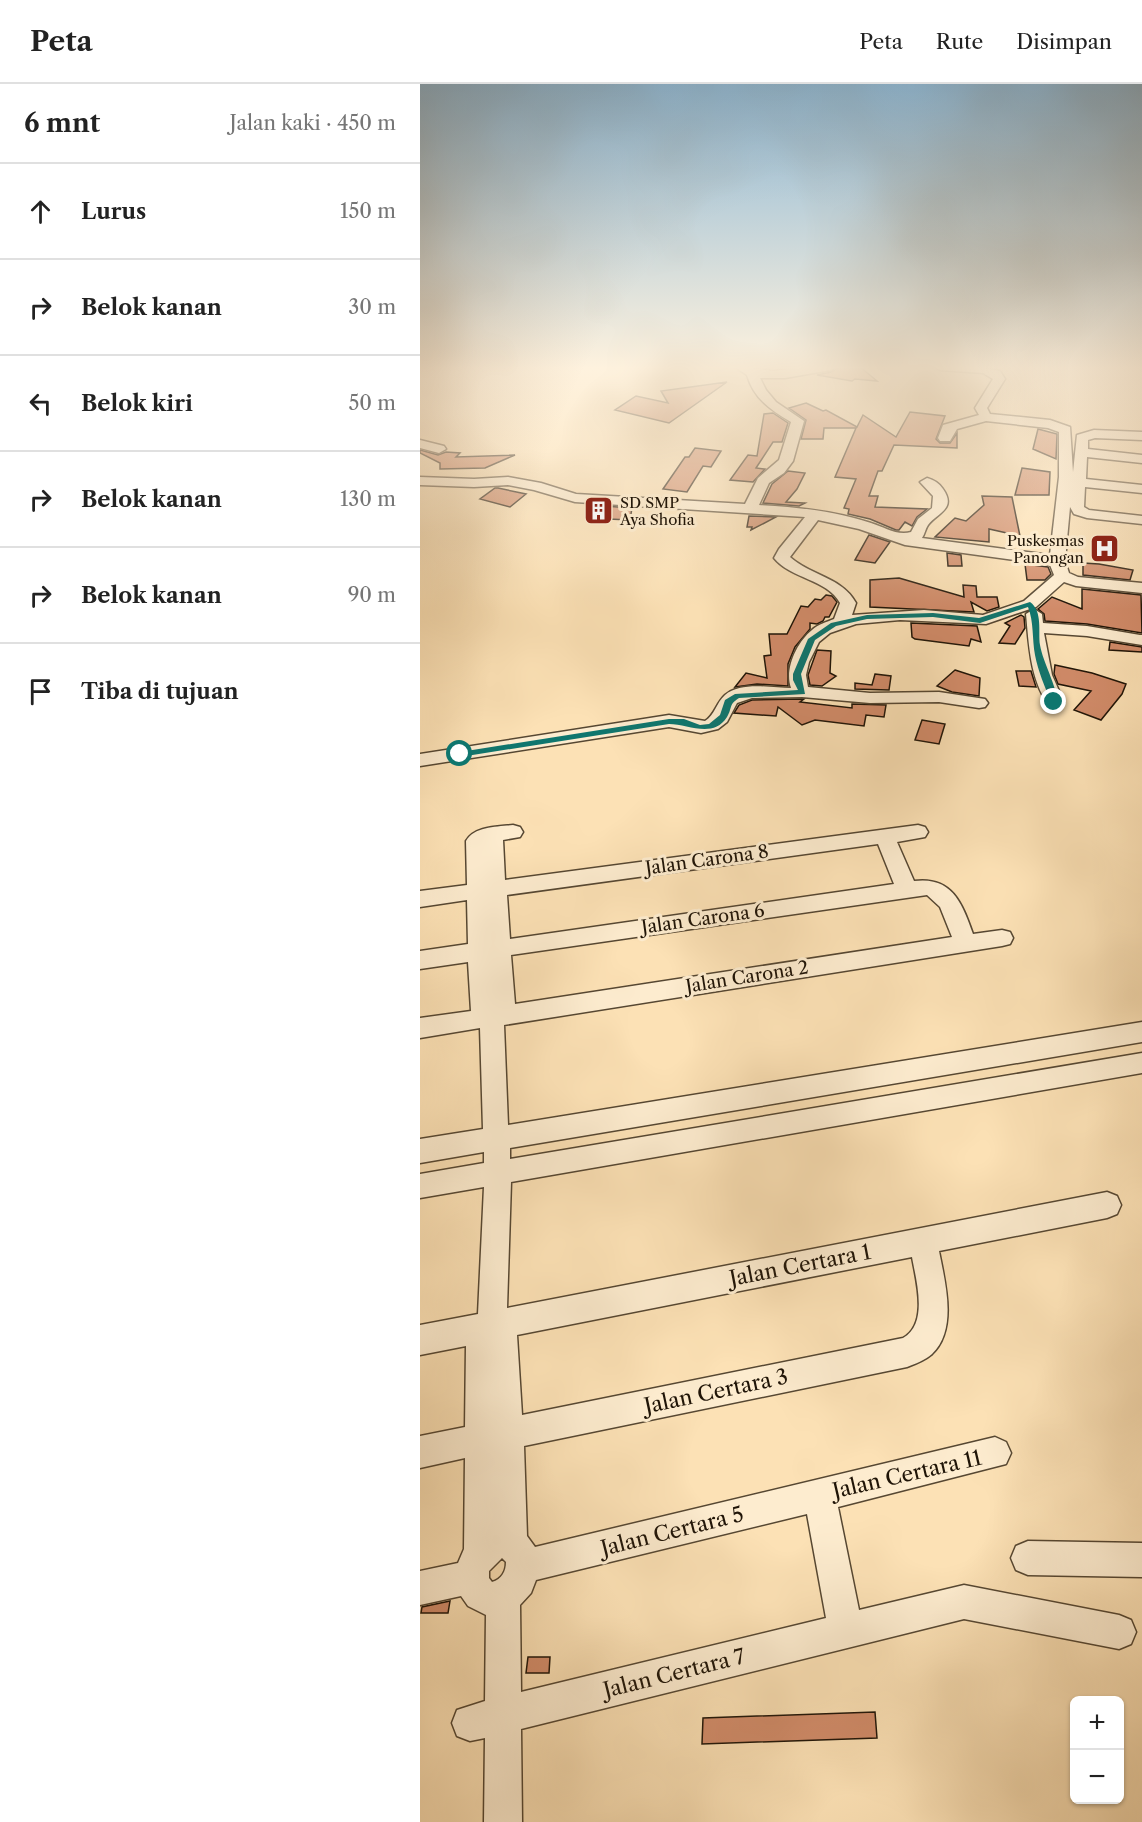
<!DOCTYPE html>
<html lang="id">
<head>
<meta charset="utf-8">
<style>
  body { margin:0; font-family:"Libre Caslon Text",serif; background:#f6f6f6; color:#222 }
  .controls { position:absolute; right:18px; bottom:18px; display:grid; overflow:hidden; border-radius:9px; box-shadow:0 2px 4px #0004 }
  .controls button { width:54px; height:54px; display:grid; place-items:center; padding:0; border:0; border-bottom:2px solid #e0e0e0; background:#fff; color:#222; font:30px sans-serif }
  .stop { position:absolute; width:18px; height:18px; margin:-14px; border:4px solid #0f766e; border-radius:50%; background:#fff }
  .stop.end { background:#0f766e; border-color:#fff; box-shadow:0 2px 6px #0008 }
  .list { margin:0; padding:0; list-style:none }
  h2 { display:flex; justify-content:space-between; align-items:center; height:78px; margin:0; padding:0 24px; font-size:26px }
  h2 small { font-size:20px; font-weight:400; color:#767676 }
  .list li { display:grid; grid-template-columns:39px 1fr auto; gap:18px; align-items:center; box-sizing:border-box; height:96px; padding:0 24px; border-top:2px solid #e0e0e0 }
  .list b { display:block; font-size:22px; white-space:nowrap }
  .list em { font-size:20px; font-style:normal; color:#767676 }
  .icon { flex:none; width:33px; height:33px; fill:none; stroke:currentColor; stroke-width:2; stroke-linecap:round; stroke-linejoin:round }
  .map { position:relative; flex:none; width:722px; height:1738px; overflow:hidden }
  header { display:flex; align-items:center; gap:36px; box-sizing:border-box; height:84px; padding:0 30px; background:#fff; border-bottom:2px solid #e0e0e0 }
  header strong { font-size:28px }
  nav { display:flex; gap:33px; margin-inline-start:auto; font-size:21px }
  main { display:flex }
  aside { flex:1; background:#fff }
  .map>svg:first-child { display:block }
  .building { fill:#d18b69; stroke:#1f1407; stroke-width:1.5 }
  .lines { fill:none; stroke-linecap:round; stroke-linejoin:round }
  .minor-casing { stroke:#564732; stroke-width:3 }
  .minor { fill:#fdeccf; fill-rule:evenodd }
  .route { fill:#0f766e }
  .labels { text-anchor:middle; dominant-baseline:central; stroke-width:6; stroke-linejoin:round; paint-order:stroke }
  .far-poi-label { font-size:15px; fill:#1f1407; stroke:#fdeccf; text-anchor:start }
  .street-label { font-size:18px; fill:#1f1407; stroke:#fdeccf }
  .near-street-label { font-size:21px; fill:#1f1407; stroke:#fdeccf }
</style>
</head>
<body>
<header>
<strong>Peta</strong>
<nav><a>Peta</a><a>Rute</a><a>Disimpan</a></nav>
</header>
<main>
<aside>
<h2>6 mnt<small>Jalan kaki · 450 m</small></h2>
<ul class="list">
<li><svg class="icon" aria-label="ahead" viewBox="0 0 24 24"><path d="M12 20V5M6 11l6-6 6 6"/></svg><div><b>Lurus</b></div><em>150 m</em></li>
<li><svg class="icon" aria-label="right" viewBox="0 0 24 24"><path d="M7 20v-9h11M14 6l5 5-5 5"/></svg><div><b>Belok kanan</b></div><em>30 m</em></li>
<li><svg class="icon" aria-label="left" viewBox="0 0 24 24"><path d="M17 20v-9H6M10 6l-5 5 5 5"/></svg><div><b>Belok kiri</b></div><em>50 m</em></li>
<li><svg class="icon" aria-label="right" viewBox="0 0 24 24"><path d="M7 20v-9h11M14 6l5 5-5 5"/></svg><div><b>Belok kanan</b></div><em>130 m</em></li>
<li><svg class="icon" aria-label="right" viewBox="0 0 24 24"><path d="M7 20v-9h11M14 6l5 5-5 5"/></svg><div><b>Belok kanan</b></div><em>90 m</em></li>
<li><svg class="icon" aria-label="arrive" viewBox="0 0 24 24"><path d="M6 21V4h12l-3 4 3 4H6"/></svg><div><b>Tiba di tujuan</b></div></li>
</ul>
</aside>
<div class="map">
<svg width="722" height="1738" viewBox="0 0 722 1738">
  <rect width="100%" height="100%" fill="#fce1b5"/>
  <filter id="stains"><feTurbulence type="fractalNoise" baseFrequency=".00333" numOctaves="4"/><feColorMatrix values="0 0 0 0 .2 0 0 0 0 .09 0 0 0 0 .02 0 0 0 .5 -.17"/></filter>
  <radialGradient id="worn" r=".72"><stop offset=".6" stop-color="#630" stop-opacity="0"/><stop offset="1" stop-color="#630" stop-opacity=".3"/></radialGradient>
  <!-- building -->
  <path class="building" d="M 439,282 L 457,297 L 435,295 L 432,297 L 397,291 L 411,288 L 419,283 Z
    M 307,298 L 249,339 L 195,326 L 216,312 L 248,319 L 241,307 Z
    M 386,319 L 403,327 L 406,326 L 437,343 L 443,331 L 476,353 L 490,328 L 525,332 L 516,355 L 520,359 L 530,359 L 537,349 L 537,364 L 474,361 L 462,387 L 458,387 L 449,412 L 458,412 L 455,423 L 507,425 L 497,433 L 492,442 L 485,438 L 479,446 L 476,446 L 450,435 L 428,430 L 429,425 L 424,424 L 436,395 L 415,393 L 436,344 L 404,344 L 403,355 L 381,355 L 386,336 L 369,324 Z
    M 353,329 L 368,339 L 362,358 L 353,358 L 336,384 L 345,385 L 333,398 L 310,396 L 328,371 L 337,372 L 344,330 Z
    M 618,345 L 637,350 L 636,375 L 613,365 Z
    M 275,364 L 301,367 L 291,383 L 283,382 L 267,408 L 243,405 L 265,373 L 269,373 Z
    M 0,366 L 18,371 L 26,368 L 40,369 L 36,373 L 95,371 L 65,384 L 20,385 L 20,379 L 0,369 Z
    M 602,384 L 630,388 L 629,411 L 595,411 Z
    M 368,387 L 385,389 L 377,405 L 366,418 L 385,419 L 379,422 L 343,419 L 352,400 Z
    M 75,404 L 78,404 L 106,410 L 90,423 L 60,415 Z
    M 562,412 L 592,413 L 600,452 L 569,445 L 569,458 L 515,453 L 535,434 L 546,437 L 564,421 Z
    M 169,421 L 212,424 L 210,436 L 166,434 Z
    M 329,432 L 356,433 L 331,446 L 332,443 L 327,443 Z
    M 449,451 L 470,458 L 455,479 L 435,476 Z
    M 527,469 L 541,471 L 542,482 L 528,482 Z
    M 663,479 L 679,480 L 713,486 L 710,496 L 663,491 Z
    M 605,480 L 628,483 L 631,490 L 625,496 L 607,496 Z
    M 479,494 L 544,513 L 543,501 L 556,502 L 557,513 L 577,513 L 579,523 L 567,527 L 551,518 L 554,528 L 450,523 L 450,496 Z
    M 662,505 L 721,511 L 722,549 L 667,540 L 625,537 L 624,530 L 618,525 L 632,513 L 662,525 Z
    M 406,511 L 412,512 L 417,518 L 409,533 L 405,533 L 403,537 L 397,540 L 390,539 L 390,545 L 375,563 L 368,580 L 368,602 L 337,600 L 315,603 L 326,589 L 347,594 L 344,572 L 351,571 L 349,550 L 367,550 L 381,522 L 388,523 L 395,515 L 401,516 Z
    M 601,531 L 604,533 L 605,544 L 595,560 L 579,559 L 590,542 L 585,539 Z
    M 491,539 L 557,542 L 561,558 L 551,555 L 549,562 L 495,555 L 492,553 Z
    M 690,558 L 722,563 L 722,568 L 689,566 Z
    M 397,566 L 411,567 L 410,589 L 416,592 L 402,602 L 390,601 L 388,591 Z
    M 635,581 L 672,589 L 706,600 L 702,610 L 681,636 L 654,626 L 671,607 L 638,600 L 634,590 Z
    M 535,586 L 560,594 L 559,612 L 532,608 L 517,602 Z
    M 596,587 L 611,587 L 616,603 L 599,602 Z
    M 455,590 L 471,592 L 469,606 L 435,605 L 435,599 L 452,601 Z
    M 382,615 L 384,615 L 380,618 L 432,624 L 432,620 L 466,621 L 464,633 L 446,631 L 444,642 L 395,636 L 382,641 L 358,623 L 356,632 L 314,629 L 319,621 L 332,616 Z
    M 502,636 L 525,640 L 519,660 L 495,656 Z
    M 30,1517 L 28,1529 L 1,1529 L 2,1523 Z
    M 108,1573 L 130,1573 L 129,1589 L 106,1589 Z
    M 455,1628 L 457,1654 L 282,1660 L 283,1634 Z"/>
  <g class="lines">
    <defs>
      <path id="minor" d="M 317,282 L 353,287 L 393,282 L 417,282 L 411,286 L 365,294 L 340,294 L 346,306 L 356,318 L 384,337 L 373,377 L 364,389 L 349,399 L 339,421 C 376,423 415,427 451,439 C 464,443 477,452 491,448 L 498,435 L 512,424 L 513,412 L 500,398 L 507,394 C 514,396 519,399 523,405 C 537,425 517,429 508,441 C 505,445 505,450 502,454 L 630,471 L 639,393 L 639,348 L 628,344 L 566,337 L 537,345 L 530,357 L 520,357 L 518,354 L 523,341 L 559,331 L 555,324 L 573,295 L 563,289 L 520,286 L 514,282 L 554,282 L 580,287 L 585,295 L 567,324 L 570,330 L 630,336 L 650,343 L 653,388 L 657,351 L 674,346 L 722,348 L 722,356 L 675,354 L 668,356 L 668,365 L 722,371 L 722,379 L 667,373 L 666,395 L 722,401 L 722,409 L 665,403 L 664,423 L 669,426 L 722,432 L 722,440 L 667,434 L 654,430 L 650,423 L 645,477 L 649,489 L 658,493 L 722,499 L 722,509 L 656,502 L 644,498 L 616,523 L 566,540 L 480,536 L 436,540 L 410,549 L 399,558 L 389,578 L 386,591 L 388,603 L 450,609 L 519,608 L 565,615 L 568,619 L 565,623 L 559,624 L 519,618 L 450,619 L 382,613 L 332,614 L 317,619 L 307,638 L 298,645 L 281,649 L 249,643 L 0,682 L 0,670 L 249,631 L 285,637 C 295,631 296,619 305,611 C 321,597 352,604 371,604 C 364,585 377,558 392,546 C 398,540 407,538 414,535 L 420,519 C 407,495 371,495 354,474 L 359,465 L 385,433 L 155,418 L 114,406 L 88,401 L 54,403 L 0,401 L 0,393 L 54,395 L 88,393 L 121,399 L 156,410 L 325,420 L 338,394 L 359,376 L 371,338 C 351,326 334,315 327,291 L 318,285 ZM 398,436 L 439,445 L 485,461 L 630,481 L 634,491 L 604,517 L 563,531 L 504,526 L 432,531 L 436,519 C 422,493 391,492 370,473 Z
        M 0,356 L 24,362 L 26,365 L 19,369 L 0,364 Z
        M 614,525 L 622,530 L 623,539 L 667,542 L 720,551 L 722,551 L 722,561 L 667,552 L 624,549 L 632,591 L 644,618 L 641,622 L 629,622 C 610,595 609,561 606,530 Z
        M 93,741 L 100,743 L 103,748 L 100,753 L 83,756 L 85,796 L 498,741 L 505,743 L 508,748 L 505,753 L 477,758 L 494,797 C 532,792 542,819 553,850 L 582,846 L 590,848 L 593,854 L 590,860 L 582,862 L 84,941 L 88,1041 L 722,938 L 722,958 L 90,1064 L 90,1075 L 722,969 L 722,989 L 91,1098 L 87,1224 L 687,1108 L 697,1112 L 701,1121 L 697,1130 L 687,1134 L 519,1167 C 525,1198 538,1245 512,1270 C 505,1276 495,1280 487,1283 L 104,1362 L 107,1452 L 115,1463 L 575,1353 L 586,1358 L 591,1369 L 586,1380 L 418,1423 L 439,1526 L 544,1501 L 699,1531 L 711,1536 L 716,1548 L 711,1560 L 699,1565 L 544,1535 L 101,1645 L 102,1738 L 64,1738 L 65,1654 L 50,1657 L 37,1652 L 32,1639 L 37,1626 L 65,1617 L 66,1531 L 48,1522 L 41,1512 L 0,1521 L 0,1487 L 38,1479 L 44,1465 L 45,1374 L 0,1384 L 0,1352 L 45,1343 L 46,1262 L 0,1271 L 0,1241 L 58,1230 L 64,1103 L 0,1114 L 0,1090 L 64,1079 L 64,1068 L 0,1079 L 0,1055 L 63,1045 L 60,944 L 0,954 L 0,934 L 51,927 L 48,878 L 0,885 L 0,867 L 48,860 L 47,816 L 0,823 L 0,807 L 47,801 L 46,757 C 55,742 77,743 93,741 ZM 458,760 L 474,800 L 90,855 L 87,811 ZM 507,811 L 520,823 L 532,853 L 95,920 L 91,871 ZM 492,1173 C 496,1196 509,1240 483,1254 L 102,1331 L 97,1251 ZM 387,1430 L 406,1534 L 101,1608 L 100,1521 L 111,1509 L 116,1496 ZM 82,1474 L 86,1478 C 86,1487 82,1495 72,1498 L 69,1494 L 69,1487 Z
        M 608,1457 L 722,1459 L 722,1493 L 608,1491 L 596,1486 L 591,1474 L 596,1462 Z"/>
    </defs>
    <!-- minor casing -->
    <use href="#minor" class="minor-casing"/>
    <!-- minor -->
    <use href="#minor" class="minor"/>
  </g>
  <!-- sky -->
  <linearGradient id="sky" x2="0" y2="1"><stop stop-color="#8cb7d5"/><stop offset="0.54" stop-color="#fef2de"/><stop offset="1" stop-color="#fef2de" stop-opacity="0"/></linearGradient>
  <rect width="722" height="525" fill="url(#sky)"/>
  <!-- route -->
  <path class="route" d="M 610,518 C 623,527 618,548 620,561 C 623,579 638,604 637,619 L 631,618 C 625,603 618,587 615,571 C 612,555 614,538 608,523 L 560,539 L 513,533 L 447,535 L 416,542 L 395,556 L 381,590 L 385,610 L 319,614 C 308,621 313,623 307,633 C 293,655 268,640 249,640 L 40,673 L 36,670 L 40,668 L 249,635 L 264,635 L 280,641 L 289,640 L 300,631 L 305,616 L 315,610 L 378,606 L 373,596 L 373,590 L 388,555 L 411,539 L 447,531 L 513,529 L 559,534 Z"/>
  <!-- icons -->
  <defs>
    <symbol id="building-square" viewBox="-11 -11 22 22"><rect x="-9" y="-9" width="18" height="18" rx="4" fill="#8f2418" stroke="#fdeccf"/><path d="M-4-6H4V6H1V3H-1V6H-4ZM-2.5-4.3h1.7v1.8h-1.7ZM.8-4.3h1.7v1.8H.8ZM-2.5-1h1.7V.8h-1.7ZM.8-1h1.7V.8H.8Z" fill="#fff"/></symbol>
    <symbol id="hospital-square" viewBox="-11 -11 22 22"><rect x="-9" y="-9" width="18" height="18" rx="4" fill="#8f2418" stroke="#fdeccf"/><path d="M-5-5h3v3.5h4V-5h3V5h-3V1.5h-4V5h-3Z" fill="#fff"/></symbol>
  </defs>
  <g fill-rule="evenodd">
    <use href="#building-square" x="162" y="410" width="33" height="33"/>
    <use href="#hospital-square" x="668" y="448" width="33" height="33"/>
  </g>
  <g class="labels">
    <!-- far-poi labels -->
    <g class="far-poi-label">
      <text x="200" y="418">SD SMP<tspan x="200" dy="17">Aya Shofia</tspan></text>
      <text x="664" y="456" text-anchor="end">Puskesmas<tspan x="664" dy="17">Panongan</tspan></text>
    </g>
    <!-- street labels -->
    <g class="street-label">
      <text transform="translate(287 776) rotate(-8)">Jalan Carona 8</text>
      <text transform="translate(283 835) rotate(-8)">Jalan Carona 6</text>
      <text transform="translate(327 893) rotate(-9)">Jalan Carona 2</text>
    </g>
    <!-- near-street labels -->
    <g class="near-street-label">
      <text transform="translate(380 1181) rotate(-11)">Jalan Certara 1</text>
      <text transform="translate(296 1307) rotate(-12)">Jalan Certara 3</text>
      <text transform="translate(487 1390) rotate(-13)">Jalan Certara 11</text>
      <text transform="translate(252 1447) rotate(-14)">Jalan Certara 5</text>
      <text transform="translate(254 1589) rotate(-14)">Jalan Certara 7</text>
    </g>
  </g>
  <rect width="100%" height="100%" filter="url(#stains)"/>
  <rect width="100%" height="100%" fill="url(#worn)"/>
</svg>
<div class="controls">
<button>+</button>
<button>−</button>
</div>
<div class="stop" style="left:40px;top:670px"></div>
<div class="stop end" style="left:634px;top:618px"></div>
</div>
</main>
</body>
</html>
